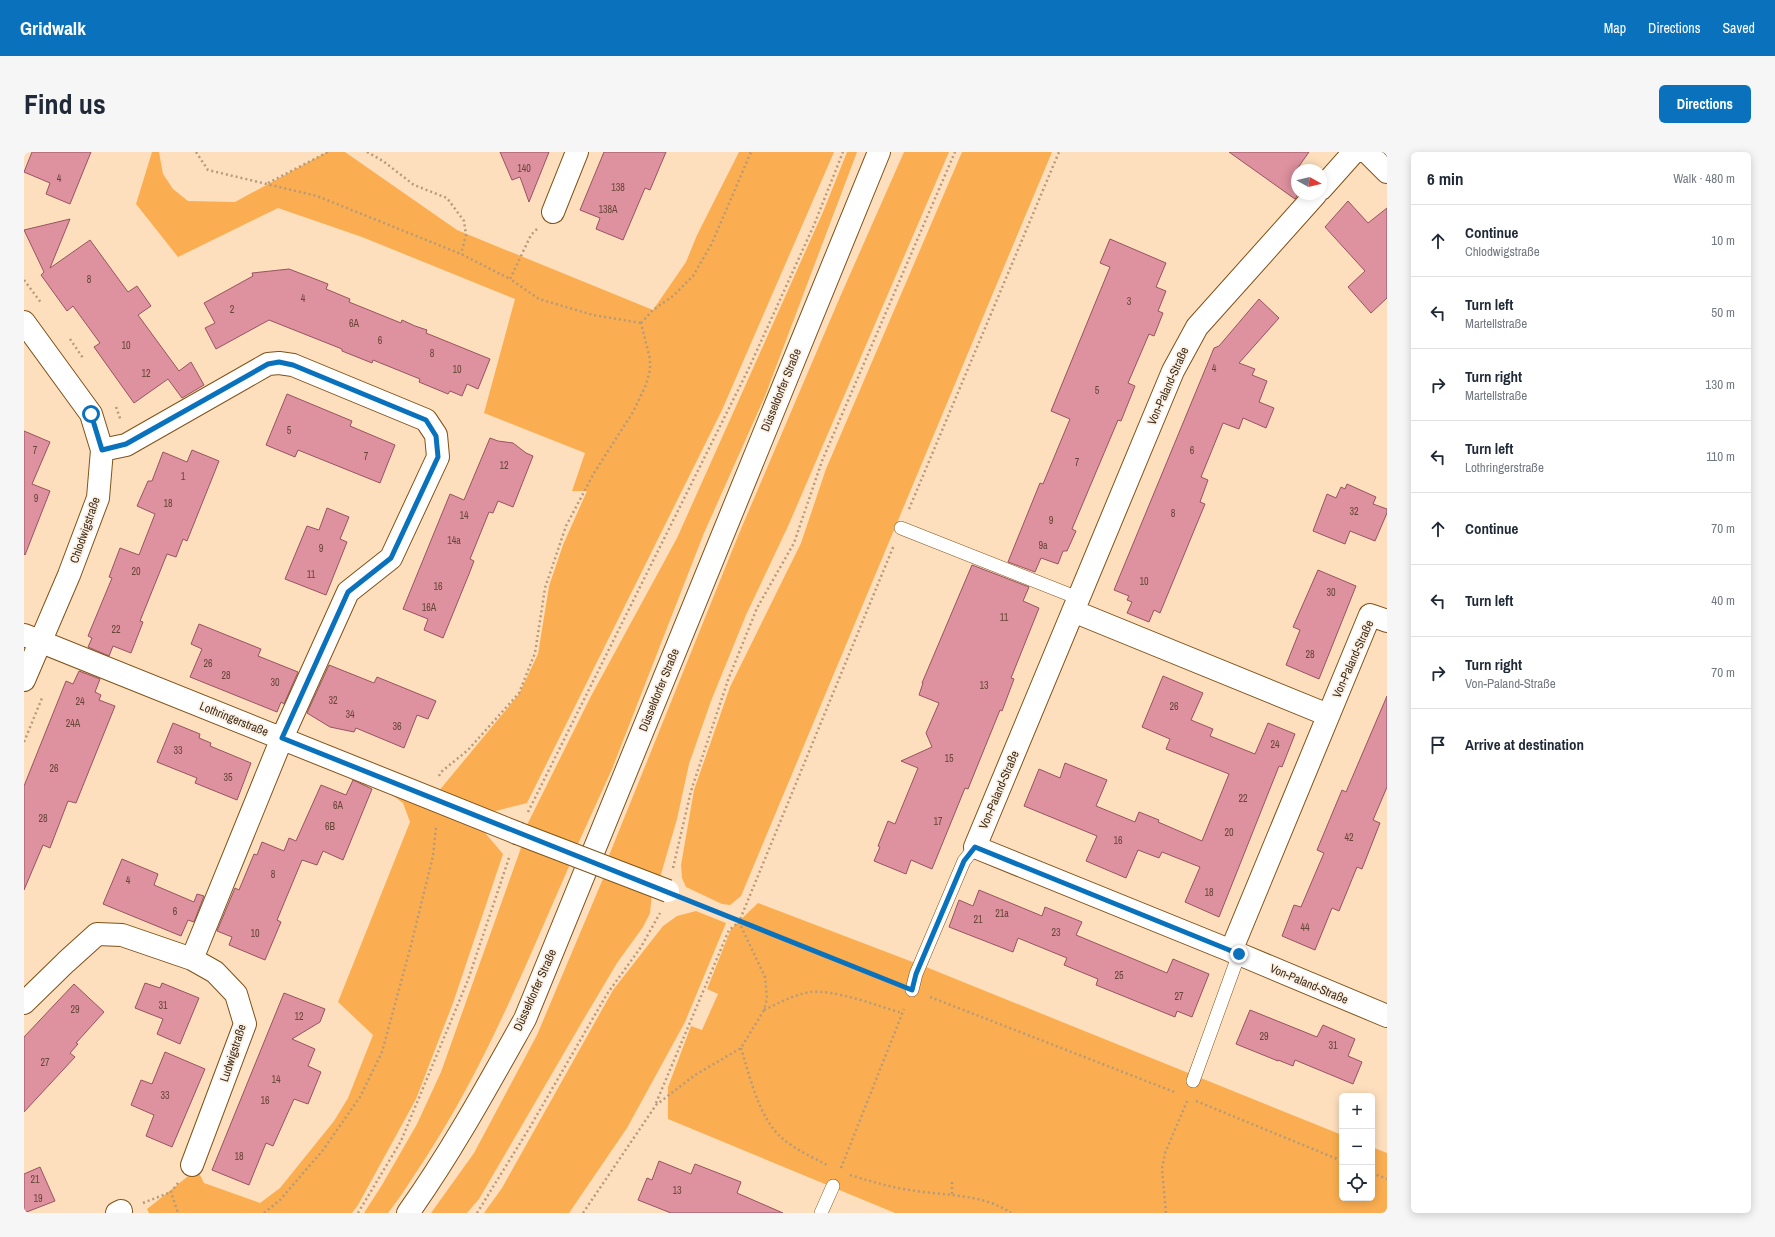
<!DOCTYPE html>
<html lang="en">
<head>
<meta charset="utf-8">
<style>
  body { margin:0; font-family:"Archivo Narrow",sans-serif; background:#f6f6f7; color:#1f2937 }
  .controls { position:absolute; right:12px; bottom:12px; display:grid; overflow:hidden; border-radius:6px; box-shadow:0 2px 10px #0003 }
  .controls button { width:36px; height:36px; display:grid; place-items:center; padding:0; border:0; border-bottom:1px solid #e0e1e3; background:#fff; color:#1f2937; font:20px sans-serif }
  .compass { position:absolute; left:1267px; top:12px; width:36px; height:36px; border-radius:50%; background:#fff; box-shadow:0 2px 10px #0003; rotate:98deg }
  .stop { position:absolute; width:12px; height:12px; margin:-9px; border:3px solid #0a72bd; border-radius:50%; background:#fff }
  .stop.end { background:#0a72bd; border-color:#fff; box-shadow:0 1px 4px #0008 }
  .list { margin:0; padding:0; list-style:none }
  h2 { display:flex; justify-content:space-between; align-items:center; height:52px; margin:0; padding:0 16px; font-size:17px }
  h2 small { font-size:13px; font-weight:400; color:#747a83 }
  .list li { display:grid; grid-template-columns:26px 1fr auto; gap:12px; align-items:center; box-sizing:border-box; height:72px; padding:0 16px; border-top:1px solid #e0e1e3 }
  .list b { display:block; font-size:15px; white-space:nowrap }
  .list p { margin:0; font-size:13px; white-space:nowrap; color:#747a83 }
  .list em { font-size:13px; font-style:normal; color:#747a83 }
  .icon { flex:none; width:22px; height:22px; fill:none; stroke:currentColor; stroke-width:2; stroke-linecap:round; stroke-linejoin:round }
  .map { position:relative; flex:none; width:1363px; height:1061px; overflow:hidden; border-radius:6px }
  header { display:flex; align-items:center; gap:24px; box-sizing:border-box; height:56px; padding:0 20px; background:#0a72bd; color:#fff }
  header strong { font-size:19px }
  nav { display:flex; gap:22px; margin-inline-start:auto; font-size:14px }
  .intro { display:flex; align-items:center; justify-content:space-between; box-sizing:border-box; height:96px; padding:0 24px }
  h1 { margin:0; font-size:28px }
  .button { padding:10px 18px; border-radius:6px; background:#0a72bd; color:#fff; font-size:14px; font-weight:700 }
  main { display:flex; gap:24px; padding:0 24px }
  aside { flex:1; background:#fff; border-radius:6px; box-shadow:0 2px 10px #0003 }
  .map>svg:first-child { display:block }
  .green { fill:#fbae51 }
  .building { fill:#de929f; stroke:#985360 }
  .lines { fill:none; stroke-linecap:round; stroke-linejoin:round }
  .service-casing { stroke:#7f5218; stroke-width:14 }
  .minor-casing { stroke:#7f5218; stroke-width:24 }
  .secondary-casing { stroke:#7f5218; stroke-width:24 }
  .path { stroke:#b59a7c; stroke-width:2.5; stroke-dasharray:2 3; stroke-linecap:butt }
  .service { stroke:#fff; stroke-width:13 }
  .minor { stroke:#fff; stroke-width:22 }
  .secondary { stroke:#fff; stroke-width:22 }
  .minor-bridge-casing { stroke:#7f5218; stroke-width:24; stroke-linecap:butt }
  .minor-bridge { stroke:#fff; stroke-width:22 }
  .route { stroke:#0a72bd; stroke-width:5 }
  .labels { text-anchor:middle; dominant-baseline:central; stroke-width:3.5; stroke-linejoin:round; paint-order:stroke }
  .number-label { font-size:10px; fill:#674537 }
  .street-label { font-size:12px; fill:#3f2b14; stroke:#faf0e5 }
</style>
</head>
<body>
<header>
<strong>Gridwalk</strong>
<nav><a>Map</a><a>Directions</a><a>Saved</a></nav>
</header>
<div class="intro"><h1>Find us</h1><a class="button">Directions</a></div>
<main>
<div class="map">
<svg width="1363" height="1061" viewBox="0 0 1363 1061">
  <rect width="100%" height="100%" fill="#fedfbd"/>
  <!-- green -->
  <path class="green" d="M 128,0 L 135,0 L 139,22 L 149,37 L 164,49 L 211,50 L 303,0 L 321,0 L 433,78 L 629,158 L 662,110 L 673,83 L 715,0 L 810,0 L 698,258 L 503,651 L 464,661 L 414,640 L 495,542 L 514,502 L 525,434 L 539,393 L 563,339 L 548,339 L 561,301 L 460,261 L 491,147 L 338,85 L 254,56 L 154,105 L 112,52 Z
    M 823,0 L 833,0 L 741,244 L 680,381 L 588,617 L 553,694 L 503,673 L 566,546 L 653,386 L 799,60 Z
    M 880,0 L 925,0 L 765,372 L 722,463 L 687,549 L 665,612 L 653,667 L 635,729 L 582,711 L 714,384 L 816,145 Z
    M 938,0 L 1028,0 L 717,744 L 706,753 L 698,752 L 662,735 L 658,726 L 657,713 L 670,638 L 706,535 L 777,391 L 802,317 Z
    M 364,640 L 457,676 L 479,702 L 429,851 L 392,947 L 334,1053 L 328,1061 L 125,1061 L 123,1057 L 173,1017 L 180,1031 L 236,1051 L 256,1036 L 310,969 L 324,946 L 349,883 L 314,850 L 386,670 L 379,651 Z
    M 498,693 L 546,712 C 501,815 459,919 397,1013 C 386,1029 376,1046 364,1061 L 340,1061 L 358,1033 L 393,972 L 417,920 Z
    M 581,722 L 628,741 L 626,761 L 619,775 L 593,811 L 558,870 L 455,1047 L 443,1061 L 407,1061 L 450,1001 L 513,883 Z
    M 734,751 L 907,817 L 1318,983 L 1318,1046 L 1348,1046 L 1348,995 L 1363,1001 L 1363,1061 L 871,1061 L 644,967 L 644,935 L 667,874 L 678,878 L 694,842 L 683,837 L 707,777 Z
    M 672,759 L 702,771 L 661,870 L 603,976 L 545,1061 L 460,1061 L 478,1036 L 589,838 L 639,774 L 653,764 Z"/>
  <!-- building -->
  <path class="building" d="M 8,0 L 67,0 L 46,52 L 22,42 L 26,31 L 0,20 Z
    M 476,0 L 525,0 L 505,50 L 496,25 L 488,28 Z
    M 580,0 L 642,0 L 626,38 L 621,36 L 599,88 L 572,77 L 576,66 L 556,58 Z
    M 1205,0 L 1285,0 L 1273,17 L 1273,44 L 1271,47 Z
    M 1324,49 L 1344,71 L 1363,56 L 1363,146 L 1347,161 L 1324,135 L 1341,119 L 1301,75 Z
    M 46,67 L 26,116 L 66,88 L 104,140 L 113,134 L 127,154 L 114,163 L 155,219 L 167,210 L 180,233 L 158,246 L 144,227 L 110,251 L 70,195 L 76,191 L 49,154 L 43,159 L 17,123 L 20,120 L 0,78 Z
    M 1086,87 L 1142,111 L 1132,135 L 1142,139 L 1134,159 L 1139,161 L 1130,184 L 1125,182 L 1104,231 L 1111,234 L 1097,269 L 1094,268 L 1048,377 L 1052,379 L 1043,399 L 1039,399 L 1034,412 L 1017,406 L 1011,420 L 984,410 L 1016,331 L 1019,332 L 1046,267 L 1027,259 L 1086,115 L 1076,111 Z
    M 265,117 L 304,132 L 302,137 L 326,147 L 325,150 L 377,171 L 378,168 L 391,174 L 403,178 L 402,181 L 466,207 L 454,237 L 443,232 L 438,244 L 426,239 L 424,242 L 395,230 L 396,227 L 349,208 L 348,211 L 318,199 L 318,197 L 245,168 L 192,197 L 181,176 L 191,171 L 180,151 L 229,124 L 228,121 Z
    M 1235,147 L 1255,166 L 1215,211 L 1231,217 L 1228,223 L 1243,229 L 1235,250 L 1250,256 L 1242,276 L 1219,266 L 1215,277 L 1199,271 L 1177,325 L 1184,328 L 1176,350 L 1181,352 L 1136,461 L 1130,458 L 1125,470 L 1103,461 L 1108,450 L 1103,448 L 1105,444 L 1090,438 L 1190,196 L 1195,194 Z
    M 263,242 L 328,269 L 326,274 L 371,293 L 356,331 L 274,298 L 271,305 L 242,293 Z
    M 0,279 L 26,290 L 8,332 L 26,339 L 1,403 L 0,402 Z
    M 466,286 L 474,289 L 489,291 L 502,301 L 509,304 L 489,355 L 474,349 L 469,361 L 465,360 L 446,407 L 450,409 L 445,422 L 419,486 L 400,478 L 404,467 L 379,457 L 426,342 L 440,348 Z
    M 168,298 L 195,309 L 163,389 L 159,387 L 152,405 L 143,402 L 116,469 L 119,470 L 107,501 L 89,494 L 85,504 L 64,495 L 68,486 L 64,484 L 88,426 L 85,425 L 96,396 L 115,403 L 131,362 L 113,354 L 124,329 L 128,329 L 139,300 L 163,310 Z
    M 1323,332 L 1352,345 L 1349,352 L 1363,357 L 1363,361 L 1351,389 L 1326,379 L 1321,392 L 1289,379 L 1303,342 L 1312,346 L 1317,335 L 1321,337 Z
    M 303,356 L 325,365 L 316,387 L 323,390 L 302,443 L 261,427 L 283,374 L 295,378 Z
    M 948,413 L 1005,435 L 999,449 L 1015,456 L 987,526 L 990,527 L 978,559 L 976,558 L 944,637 L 941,636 L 908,717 L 887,708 L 882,722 L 850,709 L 856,695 L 854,694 L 864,669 L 871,672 L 894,616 L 877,609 L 908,595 L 902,581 L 915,551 L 895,543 L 899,531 L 898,531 Z
    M 1294,418 L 1332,434 L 1295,527 L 1262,513 L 1276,478 L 1269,475 Z
    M 175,472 L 237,497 L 234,504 L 274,520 L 260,552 L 257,550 L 253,560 L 166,525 L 178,497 L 167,492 Z
    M 305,513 L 350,531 L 353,525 L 412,549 L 404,567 L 393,563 L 380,596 L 332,576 L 330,580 L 306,575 L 283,561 Z
    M 55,519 L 76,527 L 71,540 L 77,543 L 75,548 L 91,554 L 52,651 L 44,649 L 26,696 L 19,693 L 0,738 L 0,634 L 42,529 L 49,532 Z
    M 1139,524 L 1179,541 L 1167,568 L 1189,577 L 1186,584 L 1231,602 L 1244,571 L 1271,582 L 1258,615 L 1255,614 L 1195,765 L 1161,750 L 1176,715 L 1138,700 L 1135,706 L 1114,698 L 1102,726 L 1062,709 L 1073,684 L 1000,654 L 1015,617 L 1036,626 L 1041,611 L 1083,628 L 1072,654 L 1111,670 L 1115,660 L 1135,668 L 1134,670 L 1178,689 L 1205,622 L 1142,597 L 1146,587 L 1118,575 Z
    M 1363,544 L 1363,635 L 1349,668 L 1356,671 L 1338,717 L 1333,715 L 1315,759 L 1308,756 L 1291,798 L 1258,784 L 1270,753 L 1277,755 L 1300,701 L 1293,698 L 1318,638 L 1322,640 Z
    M 149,571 L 176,582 L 175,586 L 187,591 L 186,594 L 227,611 L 213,648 L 171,631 L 173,626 L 133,610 Z
    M 329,628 L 348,637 L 319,708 L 299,699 L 293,713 L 278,708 L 253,768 L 257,770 L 241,808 L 205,793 L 208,785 L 193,779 L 211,736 L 215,738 L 230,702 L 233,703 L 238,690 L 260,699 L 265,686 L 272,689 L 297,633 L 322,643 Z
    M 98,707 L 134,722 L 130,733 L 170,750 L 173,742 L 180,744 L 170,770 L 164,768 L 157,784 L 79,752 Z
    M 955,738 L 1018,764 L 1021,755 L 1058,770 L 1052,783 L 1143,821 L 1149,807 L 1185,822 L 1168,865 L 1153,859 L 1151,865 L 1072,833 L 1074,827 L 1040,813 L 1043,806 L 994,786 L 989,800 L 925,775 L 935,748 L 949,754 Z
    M 121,831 L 136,836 L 138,831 L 175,846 L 156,892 L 133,882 L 139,867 L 111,856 Z
    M 50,832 L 80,860 L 52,891 L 54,892 L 46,901 L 51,905 L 0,960 L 0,885 Z
    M 260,841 L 301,857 L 296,870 L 268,887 L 291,897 L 284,914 L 297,920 L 284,952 L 270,947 L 249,994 L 242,991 L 225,1033 L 188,1018 Z
    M 1226,858 L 1293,885 L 1299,873 L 1331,887 L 1324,904 L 1338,910 L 1329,932 L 1271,908 L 1269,914 L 1254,908 L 1254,909 L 1212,892 Z
    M 141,900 L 181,917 L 148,995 L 122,984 L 130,963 L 107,953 L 117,928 L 128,932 Z
    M 635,1009 L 667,1022 L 671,1012 L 717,1030 L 713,1041 L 759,1061 L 647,1061 L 614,1048 L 623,1026 L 628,1028 Z
    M 16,1015 L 31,1049 L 0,1061 L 0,1022 Z"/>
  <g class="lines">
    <defs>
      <path id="service" d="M 877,376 L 1054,446
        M 888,838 L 892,822 L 940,709 L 951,695
        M 1169,929 L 1215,802
        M 797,1061 L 809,1034"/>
      <path id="minor" d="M 1343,0 L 1363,20
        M 1297,37 L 1330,0
        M 1292,42 L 1173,175 L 1149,219 L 951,695 L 1215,802 L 1363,864
        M 529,60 L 553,0
        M 0,170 L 67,262 L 78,298 L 74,346 L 45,423 L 0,528
        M 78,298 L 102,293 L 244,212 L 255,211 L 269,213 L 402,268 L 412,283 L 414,305 L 367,406 L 324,440 L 258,586 L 168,807
        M 1049,459 L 1304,563
        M 0,483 L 493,681
        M 1207,799 L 1346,463 L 1363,469
        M 0,851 L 42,810 L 73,782 L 98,783 L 168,807 L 191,820 L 212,842 L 221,872 L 168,1013
        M 93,1061 L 97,1059"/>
      <path id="secondary" d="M 384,1061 C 428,999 464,933 501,867 L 855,0"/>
    </defs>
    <!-- service casing -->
    <use href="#service" class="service-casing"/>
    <!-- minor casing -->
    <use href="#minor" class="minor-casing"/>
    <!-- secondary casing -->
    <use href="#secondary" class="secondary-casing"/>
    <!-- path -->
    <path class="path" d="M 172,0 L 184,18 L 293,44 L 437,102 L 486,127
      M 343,0 L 359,9 L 390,33 L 423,46 L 440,69 L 442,83 L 437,102
      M 244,31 L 304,0
      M 513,77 L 507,83 L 486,127 L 515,147 L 569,163 L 617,171
      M 0,128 L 18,152
      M 617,171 L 629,158 L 649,144 L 669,124 L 688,91 L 727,0
      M 46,187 L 59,206
      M 92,255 L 97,269
      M 885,357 L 1035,0
      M 0,590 L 18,546
      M 415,624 L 417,620 L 444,598 L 495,541 L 511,501 L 521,436 L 542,374 L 570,321 L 609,260 L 622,233 L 626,218 L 626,207 L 617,171
      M 504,660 L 724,218 L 790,73 L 819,0
      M 649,716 L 667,639 L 704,528 L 733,456 L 770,391 L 798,309 L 931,0
      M 666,749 L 870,831
      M 906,845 L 1153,941
      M 740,858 C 755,851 769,843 786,840 C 810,837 854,854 878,861
      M 717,896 C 726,925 735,967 759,987 C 772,998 790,1006 805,1014
      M 1172,949 L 1318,1009
      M 632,951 L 705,778 L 715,770
      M 817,1016 L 880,857
      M 1348,1021 L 1363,1027
      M 826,1023 C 846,1029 865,1035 886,1038 C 919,1044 958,1041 987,1061
      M 154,1031 L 147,1040 L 154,1061
      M 928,1042 L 928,1029
      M 119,1051 L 147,1040
      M 240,1061 L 256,1048 L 299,998 L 336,945 L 358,900 L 386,797 L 409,704 L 412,675
      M 334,1061 L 377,989 L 444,828 L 486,703
      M 453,1061 L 506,975 L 583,842 L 617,795 L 636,761
      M 559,1061 L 632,953 L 671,923 L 717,896 L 740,858 L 743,846 L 741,825 L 715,770 L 870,393
      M 1142,1061 L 1138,1017 L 1141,1001 L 1164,947"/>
    <!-- service -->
    <use href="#service" class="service"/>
    <!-- minor -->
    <use href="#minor" class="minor"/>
    <!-- secondary -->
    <use href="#secondary" class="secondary"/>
    <defs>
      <path id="minor-bridge" d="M 493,681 L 644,739"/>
    </defs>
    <!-- minor-bridge casing -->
    <use href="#minor-bridge" class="minor-bridge-casing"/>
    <!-- minor-bridge -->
    <use href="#minor-bridge" class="minor-bridge"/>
  </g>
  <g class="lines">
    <!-- route -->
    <path class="route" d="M 67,262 L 78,298 L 102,292 L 244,212 L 255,210 L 269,213 L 402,268 L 412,284 L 414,305 L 367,406 L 324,440 L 258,586 L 888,838 L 892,822 L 940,709 L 951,695 L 1215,802"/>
  </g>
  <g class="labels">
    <!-- number labels -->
    <g class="number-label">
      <text x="500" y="16">140</text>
      <text x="35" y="26">4</text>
      <text x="594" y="35">138</text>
      <text x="584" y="57">138A</text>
      <text x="65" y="127">8</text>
      <text x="279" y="146">4</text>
      <text x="1105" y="149">3</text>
      <text x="208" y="157">2</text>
      <text x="330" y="171">6A</text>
      <text x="356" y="188">6</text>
      <text x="102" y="193">10</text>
      <text x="408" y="201">8</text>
      <text x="1190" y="216">4</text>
      <text x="433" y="217">10</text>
      <text x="122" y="221">12</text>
      <text x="1073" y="238">5</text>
      <text x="265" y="278">5</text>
      <text x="11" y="298">7</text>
      <text x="1168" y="298">6</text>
      <text x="342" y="304">7</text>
      <text x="1053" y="310">7</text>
      <text x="480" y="313">12</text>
      <text x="159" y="324">1</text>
      <text x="12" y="346">9</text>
      <text x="144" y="351">18</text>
      <text x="1330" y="359">32</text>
      <text x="1149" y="361">8</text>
      <text x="440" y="363">14</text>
      <text x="1027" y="368">9</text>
      <text x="430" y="388">14a</text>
      <text x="1019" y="393">9a</text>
      <text x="297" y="396">9</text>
      <text x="112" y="419">20</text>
      <text x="287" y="422">11</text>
      <text x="1120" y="429">10</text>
      <text x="414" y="434">16</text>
      <text x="1307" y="440">30</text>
      <text x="405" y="455">16A</text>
      <text x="980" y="465">11</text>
      <text x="92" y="477">22</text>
      <text x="1286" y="502">28</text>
      <text x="184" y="511">26</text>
      <text x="202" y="523">28</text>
      <text x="251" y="530">30</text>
      <text x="960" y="533">13</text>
      <text x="309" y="548">32</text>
      <text x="56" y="549">24</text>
      <text x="1150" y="554">26</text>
      <text x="326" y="562">34</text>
      <text x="49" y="571">24A</text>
      <text x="373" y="574">36</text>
      <text x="1251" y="592">24</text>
      <text x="154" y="598">33</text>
      <text x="925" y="606">15</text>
      <text x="30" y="616">26</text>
      <text x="204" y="625">35</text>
      <text x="1219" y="646">22</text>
      <text x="314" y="653">6A</text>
      <text x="19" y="666">28</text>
      <text x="914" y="669">17</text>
      <text x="306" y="674">6B</text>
      <text x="1205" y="680">20</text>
      <text x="1325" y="685">42</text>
      <text x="1094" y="688">16</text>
      <text x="249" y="722">8</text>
      <text x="104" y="728">4</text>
      <text x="1185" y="740">18</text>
      <text x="151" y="759">6</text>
      <text x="978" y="761">21a</text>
      <text x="954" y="767">21</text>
      <text x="1281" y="775">44</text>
      <text x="1032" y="780">23</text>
      <text x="231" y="781">10</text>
      <text x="1095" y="823">25</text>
      <text x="1155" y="844">27</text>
      <text x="139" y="853">31</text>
      <text x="51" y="857">29</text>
      <text x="275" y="864">12</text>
      <text x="1240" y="884">29</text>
      <text x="1309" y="893">31</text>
      <text x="21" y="910">27</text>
      <text x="252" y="927">14</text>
      <text x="141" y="943">33</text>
      <text x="241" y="948">16</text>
      <text x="215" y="1004">18</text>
      <text x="11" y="1027">21</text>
      <text x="653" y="1038">13</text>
      <text x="14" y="1046">19</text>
    </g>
    <!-- street labels -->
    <g class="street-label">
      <text transform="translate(1144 234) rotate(-66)">Von-Paland-Straße</text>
      <text transform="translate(757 238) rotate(-68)">Düsseldorfer Straße</text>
      <text transform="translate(61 378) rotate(-71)">Chlodwigstraße</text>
      <text transform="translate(1329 507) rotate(-66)">Von-Paland-Straße</text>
      <text transform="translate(635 538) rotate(-68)">Düsseldorfer Straße</text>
      <text transform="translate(210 567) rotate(22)">Lothringerstraße</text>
      <text transform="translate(975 638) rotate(-67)">Von-Paland-Straße</text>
      <text transform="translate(1285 832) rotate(23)">Von-Paland-Straße</text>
      <text transform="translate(511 838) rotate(-66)">Düsseldorfer Straße</text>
      <text transform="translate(209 901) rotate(-72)">Ludwigstraße</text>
    </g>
  </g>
</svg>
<div class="controls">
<button>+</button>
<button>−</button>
<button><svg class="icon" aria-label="locate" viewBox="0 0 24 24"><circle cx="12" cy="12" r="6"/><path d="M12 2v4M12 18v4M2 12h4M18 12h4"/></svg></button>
</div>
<svg class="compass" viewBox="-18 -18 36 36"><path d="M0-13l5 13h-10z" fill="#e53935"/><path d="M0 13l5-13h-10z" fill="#747a83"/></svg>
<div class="stop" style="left:67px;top:262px"></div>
<div class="stop end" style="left:1215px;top:802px"></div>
</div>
<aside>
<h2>6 min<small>Walk · 480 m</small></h2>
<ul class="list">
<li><svg class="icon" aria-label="ahead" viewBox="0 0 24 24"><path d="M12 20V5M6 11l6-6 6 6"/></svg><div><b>Continue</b><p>Chlodwigstraße</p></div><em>10 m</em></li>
<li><svg class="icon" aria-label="left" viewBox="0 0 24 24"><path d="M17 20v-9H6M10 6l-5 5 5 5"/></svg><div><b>Turn left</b><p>Martellstraße</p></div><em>50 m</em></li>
<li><svg class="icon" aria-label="right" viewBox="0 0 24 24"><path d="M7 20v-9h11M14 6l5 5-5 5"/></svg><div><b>Turn right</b><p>Martellstraße</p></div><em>130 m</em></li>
<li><svg class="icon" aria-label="left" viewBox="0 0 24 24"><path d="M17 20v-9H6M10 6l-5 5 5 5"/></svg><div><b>Turn left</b><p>Lothringerstraße</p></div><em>110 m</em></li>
<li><svg class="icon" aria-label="ahead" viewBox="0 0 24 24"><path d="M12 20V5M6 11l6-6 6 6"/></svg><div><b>Continue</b></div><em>70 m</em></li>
<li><svg class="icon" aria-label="left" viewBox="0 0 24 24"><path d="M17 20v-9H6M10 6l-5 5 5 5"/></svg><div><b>Turn left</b></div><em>40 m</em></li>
<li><svg class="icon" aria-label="right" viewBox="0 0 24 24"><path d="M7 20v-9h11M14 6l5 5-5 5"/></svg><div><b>Turn right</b><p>Von-Paland-Straße</p></div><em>70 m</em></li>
<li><svg class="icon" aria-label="arrive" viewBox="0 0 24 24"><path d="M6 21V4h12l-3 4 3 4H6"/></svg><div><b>Arrive at destination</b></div></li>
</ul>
</aside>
</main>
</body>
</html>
